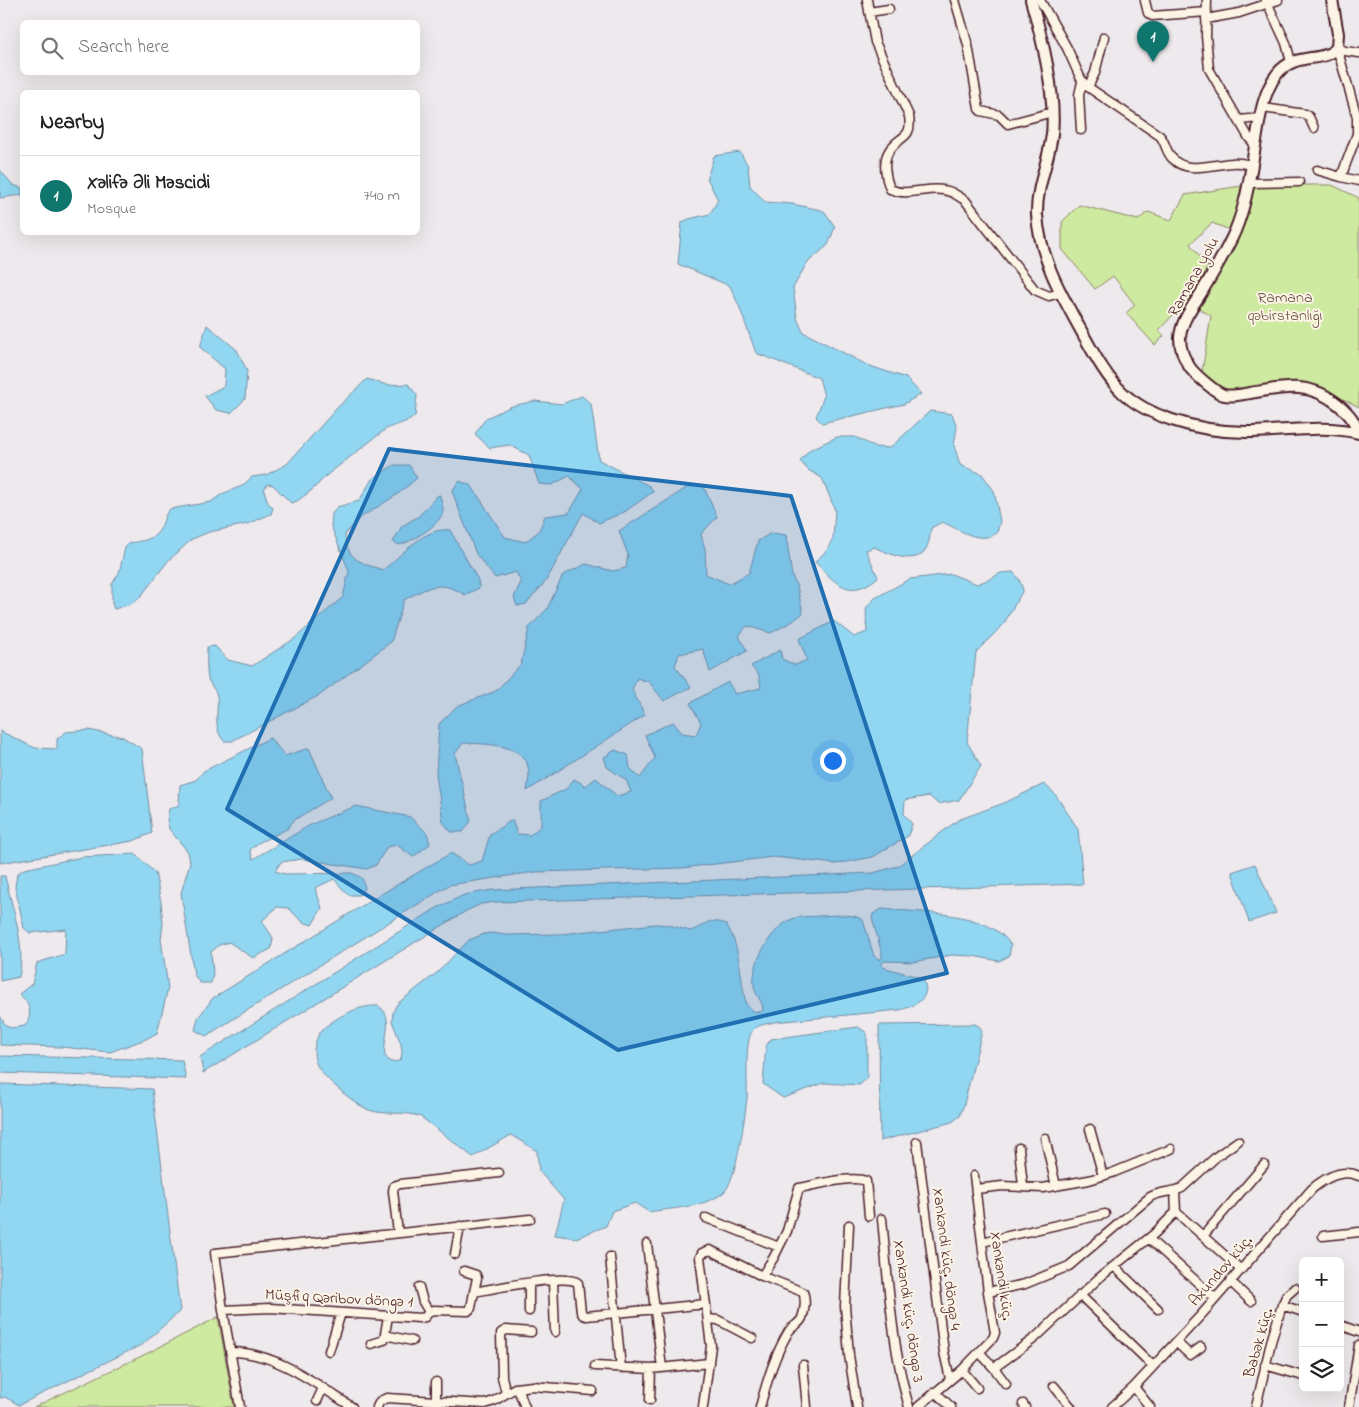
<!DOCTYPE html>
<html lang="en">
<head>
<meta charset="utf-8">
<style>
  body { margin:0; font-family:"Indie Flower",sans-serif; background:#f6f6f6; color:#222 }
  .controls { position:absolute; right:15px; bottom:15px; display:grid; overflow:hidden; border-radius:8px; box-shadow:0 5px 20px #0002 }
  .controls button { width:45px; height:45px; display:grid; place-items:center; padding:0; border:0; border-bottom:1px solid #e0e0e0; background:#fff; color:#222; font:25px sans-serif }
  .you { position:absolute; left:832px; top:760px; width:18px; height:18px; margin:-12px; border:4px solid #fff; border-radius:50%; background:#1a73e8; box-shadow:0 0 0 8px #1a73e833 }
  .badge { display:grid; place-items:center; width:32px; height:32px; border-radius:50%; background:#0f766e; color:#fff; font-size:16px; font-weight:700 }
  .pin { position:absolute; translate:-50% -41px; filter:drop-shadow(0 1px 2px #0008) }
  .pin::after { content:''; position:absolute; top:26px; width:18px; height:15px; background:inherit; clip-path:polygon(0 0,100% 0,50% 100%) }
  .list { margin:0; padding:0; list-style:none }
  h2 { display:flex; justify-content:space-between; align-items:center; height:65px; margin:0; padding:0 20px; font-size:21px }
  h2 small { font-size:16px; font-weight:400; color:#767676 }
  .list li { display:grid; grid-template-columns:32px 1fr auto; gap:15px; align-items:center; box-sizing:border-box; height:80px; padding:0 20px; border-top:1px solid #e0e0e0 }
  .list b { display:block; font-size:19px; white-space:nowrap }
  .list p { margin:0; font-size:16px; white-space:nowrap; color:#767676 }
  .list em { font-size:16px; font-style:normal; color:#767676 }
  .icon { flex:none; width:28px; height:28px; fill:none; stroke:currentColor; stroke-width:2; stroke-linecap:round; stroke-linejoin:round }
  .map { position:relative; flex:none; width:1359px; height:1407px; overflow:hidden }
  .search { position:absolute; background:#fff; box-shadow:0 5px 20px #0002; left:20px; top:20px; width:400px; height:55px; display:flex; align-items:center; gap:12px; box-sizing:border-box; padding:0 18px; border-radius:8px; color:#767676; font-size:19px }
  .panel { position:absolute; background:#fff; box-shadow:0 5px 20px #0002; left:20px; top:90px; width:400px; height:145px; border-radius:8px }
  .map>svg:first-child { display:block }
  .green { fill:#cee9a0; stroke:#8c8466 }
  .water { fill:#91d7f2; stroke:#758da2 }
  .lines { fill:none; stroke-linecap:round; stroke-linejoin:round }
  .minor-casing { stroke:#4a1f2b; stroke-width:11 }
  .tertiary-casing { stroke:#4a1f2b; stroke-width:14 }
  .minor { stroke:#fcf5e5; stroke-width:8 }
  .tertiary { stroke:#fcf5e5; stroke-width:10 }
  .marked { fill:#1f6fb2; fill-opacity:0.2; stroke:#1f6fb2; stroke-width:4; stroke-linejoin:round }
  .labels { text-anchor:middle; dominant-baseline:central; stroke-width:4; stroke-linejoin:round; paint-order:stroke }
  .street-label { font-size:16px; fill:#4a1f2b; stroke:#fcf5e5 }
  .park-label { font-size:16px; fill:#6b5248; stroke:#fcf5e5 }
</style>
</head>
<body>
<div class="map">
<svg width="1359" height="1407" viewBox="0 0 1359 1407">
  <rect width="100%" height="100%" fill="#ede9ec"/>
  <filter id="ink" filterUnits="userSpaceOnUse"><feTurbulence type="fractalNoise" baseFrequency=".02" numOctaves="2"/><feDisplacementMap in="SourceGraphic" scale="10" xChannelSelector="R" yChannelSelector="G"/><feConvolveMatrix kernelMatrix="1 2 1 2 8 2 1 2 1" color-interpolation-filters="sRGB"/></filter>
  <g filter="url(#ink)">
    <!-- green -->
    <path class="green" d="M 1300,185 L 1332,185 L 1359,198 L 1359,407 L 1321,388 L 1308,385 L 1224,390 L 1202,372 L 1211,316 L 1199,308 L 1241,232 L 1253,187 Z
      M 1241,186 L 1238,206 L 1230,230 L 1212,223 L 1190,244 L 1208,267 L 1191,296 L 1159,330 L 1164,336 L 1155,345 L 1126,313 L 1135,305 L 1113,276 L 1095,289 L 1062,249 L 1062,222 L 1079,205 L 1138,220 L 1148,212 L 1171,220 L 1185,195 Z
      M 218,1317 L 234,1407 L 34,1407 L 150,1352 Z"/>
    <!-- water -->
    <path class="water" d="M 740,152 L 748,166 L 750,186 L 765,202 L 792,204 L 821,210 L 825,212 L 835,227 L 828,245 L 807,263 L 793,288 L 797,318 L 803,332 L 867,365 L 906,378 L 921,394 L 904,404 L 822,423 L 816,417 L 824,396 L 819,378 L 756,353 L 739,306 L 730,286 L 678,264 L 682,222 L 689,219 L 710,214 L 718,200 L 707,178 L 714,156 Z
      M 0,170 L 13,185 L 22,188 L 22,195 L 0,198 Z
      M 207,325 L 237,350 L 247,371 L 245,399 L 231,413 L 216,410 L 205,396 L 224,386 L 225,369 L 200,347 Z
      M 367,379 L 387,385 L 408,384 L 417,395 L 415,416 L 410,420 L 386,429 L 327,475 L 312,490 L 297,501 L 291,503 L 273,485 L 267,484 L 264,490 L 268,503 L 273,508 L 271,514 L 248,524 L 209,532 L 192,539 L 168,561 L 141,596 L 131,604 L 114,609 L 112,603 L 112,584 L 119,573 L 125,548 L 129,543 C 142,541 156,540 161,527 C 165,519 164,515 170,509 L 211,502 L 222,494 L 242,486 L 252,477 L 266,475 L 287,464 L 337,408 Z
      M 582,396 L 591,404 L 599,460 L 649,486 L 654,491 L 626,511 L 599,523 L 583,513 L 546,581 L 526,604 L 517,606 L 514,597 L 521,582 L 516,572 L 495,578 L 476,554 L 452,491 L 459,481 L 471,485 L 505,537 L 525,542 L 539,531 L 545,516 L 569,513 L 583,489 L 569,476 L 552,485 L 539,484 L 529,455 L 509,445 L 490,448 L 475,434 L 486,418 L 512,406 L 535,401 L 562,404 Z
      M 930,411 L 952,414 L 957,427 L 954,445 L 960,465 L 982,474 L 994,491 L 1000,521 L 997,533 C 978,545 960,529 942,522 L 931,528 C 930,533 930,539 928,544 C 920,569 890,554 874,547 L 866,550 L 878,577 C 850,601 835,583 815,562 L 827,550 L 833,538 L 835,510 L 822,478 L 808,470 L 800,461 L 809,450 L 837,437 L 855,437 L 875,447 L 890,448 Z
      M 394,465 L 409,465 L 417,478 L 398,494 L 360,518 L 345,534 C 346,560 362,563 383,570 C 402,555 424,527 450,530 L 478,580 L 479,588 L 465,595 C 440,579 428,587 404,600 L 391,642 L 320,695 L 232,741 L 224,741 C 212,727 219,713 217,696 C 216,690 210,685 208,679 C 206,669 207,658 207,647 L 215,646 L 228,660 L 252,666 L 294,639 L 343,597 L 349,571 L 331,526 L 332,514 L 337,507 L 359,501 L 372,479 Z
      M 703,485 L 717,517 L 701,534 L 705,549 L 706,574 L 729,584 L 749,573 L 758,541 L 771,533 L 786,535 L 792,576 L 797,587 L 803,613 L 793,621 L 771,633 L 747,626 L 739,636 L 747,651 L 710,672 L 703,649 L 679,654 L 675,666 L 691,687 L 664,701 L 649,682 L 637,678 L 632,690 L 645,715 L 527,791 C 528,784 530,774 528,767 C 524,743 482,744 463,743 L 455,754 L 471,821 L 463,832 L 451,832 L 443,822 L 436,774 L 439,724 L 457,706 L 496,691 L 521,664 L 529,628 L 547,609 L 563,575 L 586,564 L 613,571 L 626,568 L 628,555 L 619,531 L 688,487 Z
      M 440,495 C 441,502 445,509 442,515 C 435,528 412,541 400,545 L 393,542 L 402,526 L 419,516 L 437,496 Z
      M 1013,572 L 1019,579 L 1023,590 L 1003,625 L 976,652 L 967,742 L 981,766 L 959,800 L 938,804 L 929,796 L 905,800 L 904,814 L 912,824 L 908,836 L 873,857 L 836,864 L 774,857 L 682,868 L 535,872 L 449,885 L 206,1036 L 195,1030 L 198,1018 L 213,998 L 378,896 L 451,853 L 469,865 L 482,861 L 490,834 L 512,820 L 517,834 L 530,835 L 541,826 L 541,801 L 566,789 L 574,779 L 586,786 L 596,778 L 617,796 L 631,792 L 626,780 L 607,767 L 604,757 L 615,750 L 628,755 L 630,768 L 640,778 L 655,758 L 645,735 L 673,722 L 682,733 L 696,735 L 701,723 L 690,703 L 728,682 L 735,694 L 761,688 L 759,676 L 751,666 L 780,650 L 782,659 L 795,665 L 807,660 L 799,639 L 834,621 L 854,637 L 867,632 L 866,608 L 875,598 L 910,579 L 951,574 L 977,584 L 990,579 L 1001,573 Z
      M 89,730 L 123,737 L 142,749 L 152,833 L 133,841 L 0,863 L 0,731 L 35,748 L 57,749 L 57,739 L 66,732 Z
      M 270,738 L 285,756 L 309,748 L 331,798 L 294,820 L 287,829 L 258,843 L 250,850 L 253,859 L 312,824 L 356,806 L 410,817 L 427,833 L 430,844 L 413,857 L 397,845 L 387,847 L 376,865 L 367,869 L 302,859 L 281,862 L 275,871 L 285,874 L 352,873 L 362,878 L 365,888 L 359,895 L 348,895 L 334,879 L 315,888 L 322,908 L 312,925 L 303,922 L 288,908 L 277,907 L 262,921 L 273,938 L 271,949 L 253,958 L 229,942 L 219,945 L 211,952 L 213,974 L 211,983 L 200,983 L 194,975 L 181,893 L 190,862 L 188,852 L 169,829 L 167,819 L 169,809 L 179,805 L 180,785 L 196,780 L 204,771 Z
      M 1044,784 L 1055,794 L 1078,829 L 1083,884 L 497,902 L 481,904 L 466,911 L 203,1073 L 200,1057 L 435,909 L 464,895 L 492,890 L 873,873 L 898,866 L 958,820 L 1004,803 Z
      M 135,854 L 155,873 L 161,902 L 163,924 L 161,939 L 168,988 L 157,1033 L 146,1039 L 110,1052 L 61,1047 L 0,1045 L 0,1016 L 4,1023 L 10,1028 L 25,1026 C 33,1014 30,1003 19,994 L 32,984 L 37,963 L 65,954 L 66,929 L 30,933 L 24,928 L 15,887 L 17,874 L 24,869 L 82,857 Z
      M 1255,864 L 1276,913 L 1249,922 L 1232,872 Z
      M 0,876 L 5,876 C 12,908 26,944 19,977 L 0,981 Z
      M 882,909 C 920,913 988,910 1011,945 L 1009,956 L 999,961 L 973,956 L 952,955 L 913,962 L 884,961 L 882,964 L 882,967 L 922,978 C 934,997 915,1006 900,1010 L 774,1022 C 768,1024 758,1024 753,1030 C 744,1040 748,1083 747,1098 C 745,1116 736,1184 723,1193 C 703,1208 672,1208 649,1212 L 635,1203 L 612,1211 L 606,1226 L 576,1238 L 555,1235 L 564,1200 L 539,1171 L 537,1151 L 511,1135 L 473,1157 L 421,1117 C 404,1110 386,1116 369,1110 C 357,1106 322,1077 317,1065 C 311,1053 315,1035 325,1027 C 339,1016 359,1005 378,1006 C 396,1016 382,1040 385,1056 L 390,1062 L 399,1061 L 401,1059 L 402,1053 L 401,1044 L 392,1021 L 393,1012 L 397,1004 L 438,972 L 469,940 L 484,934 L 492,933 L 506,935 L 560,934 L 656,924 L 669,925 L 690,931 C 707,926 704,917 726,924 C 741,947 740,978 746,1004 L 752,1011 L 761,1012 L 763,1010 C 763,1001 755,995 754,986 C 751,963 771,928 792,919 C 800,916 809,917 818,916 C 832,916 851,912 863,920 L 874,956 L 880,960 L 882,957 L 882,954 L 872,918 L 873,914 Z
      M 975,1024 L 980,1027 L 982,1031 L 964,1104 L 960,1116 L 952,1122 L 880,1141 L 879,1025 Z
      M 858,1027 L 867,1033 L 867,1077 L 860,1085 L 824,1083 L 783,1098 L 763,1084 L 766,1046 L 771,1039 Z
      M 0,1056 L 182,1060 L 186,1079 L 0,1073 Z
      M 0,1084 L 152,1089 L 180,1311 L 143,1344 L 19,1405 L 5,1397 L 0,1398 Z"/>
    <g class="lines">
      <defs>
        <path id="minor" d="M 867,0 L 875,42 L 909,116 C 913,140 899,135 889,151 C 882,162 886,179 890,189 C 909,198 931,184 951,192 C 956,194 960,198 965,200 L 1035,290 L 1049,296 L 1060,293
          M 955,0 L 968,45 L 979,109 L 981,111 L 999,115 L 1008,124 L 1053,112
          M 1040,0 L 1067,48 L 1080,77 L 1085,85 L 1160,136 C 1166,143 1166,153 1173,159 C 1186,174 1215,164 1232,163 C 1239,162 1245,164 1252,165
          M 1207,0 L 1206,36 L 1209,69 L 1249,138 L 1255,145
          M 1266,0 L 1286,43 L 1291,62
          M 1145,1 L 1148,13 L 1152,16 L 1207,12
          M 869,12 L 889,9
          M 1206,19 L 1239,13 L 1278,0
          M 1337,48 L 1345,51 L 1359,53
          M 1088,87 L 1095,73 L 1104,37
          M 1263,108 L 1305,114 L 1309,117 L 1314,128
          M 1239,120 L 1260,118
          M 1081,130 L 1079,95 L 1082,82
          M 1317,170 L 1341,177 L 1357,134 L 1357,117 L 1337,48
          M 1341,177 L 1359,181
          M 1249,183 L 1299,182
          M 1090,1129 L 1103,1176
          M 1045,1138 L 1056,1186
          M 917,1142 L 944,1352 L 950,1379
          M 1019,1148 L 1023,1186
          M 976,1189 L 1002,1186 L 1043,1188 L 1089,1180 L 1112,1173 L 1171,1149
          M 1176,1212 L 1240,1269
          M 706,1218 L 779,1247
          M 882,1219 C 888,1279 892,1349 909,1407
          M 849,1225 L 845,1306 L 849,1355 L 857,1407
          M 398,1233 L 393,1191 L 394,1186 L 400,1184 L 499,1173
          M 1203,1236 L 1264,1165
          M 1323,1236 L 1359,1232
          M 1149,1239 L 1215,1298
          M 982,1242 L 1105,1214
          M 647,1244 L 662,1368
          M 455,1254 L 460,1226
          M 610,1257 L 621,1368
          M 1114,1266 L 1158,1309
          M 464,1271 L 476,1275 L 477,1278 L 474,1292
          M 762,1276 L 774,1257 L 787,1231 L 799,1188 C 816,1185 851,1175 866,1181 L 869,1216
          M 553,1281 L 555,1332
          M 1230,1281 L 1251,1301
          M 419,1287 L 423,1302 L 429,1312
          M 988,1292 L 1025,1284 L 1069,1266 L 1150,1197 C 1160,1191 1171,1193 1182,1188 L 1217,1156 L 1238,1141
          M 1080,1295 L 1153,1366
          M 1282,1305 L 1287,1295 L 1295,1288
          M 223,1310 L 270,1308 L 420,1318 L 425,1317 L 429,1312 L 433,1310 L 468,1311 L 471,1308 L 474,1292 C 491,1289 567,1273 578,1283 L 581,1312 L 583,1315 L 586,1316 L 706,1304
          M 529,1311 L 529,1283
          M 708,1319 L 718,1320 L 752,1338
          M 1340,1325 L 1359,1332
          M 385,1335 L 412,1341
          M 1176,1342 L 1190,1355 L 1201,1347
          M 371,1344 L 384,1340 L 388,1316
          M 329,1351 L 341,1313
          M 231,1352 C 276,1352 316,1384 352,1407
          M 980,1353 L 994,1368 L 1035,1338 L 1099,1278 L 1154,1234 L 1176,1212 L 1175,1191
          M 803,1365 L 807,1407
          M 1265,1365 L 1303,1376
          M 595,1366 L 651,1369 L 709,1363
          M 994,1368 L 1006,1384
          M 962,1370 L 977,1388
          M 1054,1386 L 1071,1407
          M 1134,1387 L 1150,1407
          M 515,1388 L 533,1386 L 593,1391
          M 935,1392 L 951,1407
          M 506,1393 L 502,1377 L 501,1333 L 506,1330 L 531,1332
          M 650,1400 L 651,1369
          M 317,1401 L 323,1388
          M 436,1401 L 436,1382
          M 1023,1404 L 1025,1407
          M 240,1407 L 223,1310 L 215,1253 L 530,1219
          M 377,1407 L 380,1401 L 387,1398 L 485,1404 L 494,1401 L 515,1388 L 519,1392 L 525,1407
          M 703,1407 L 711,1346 L 700,1257 L 702,1253 L 710,1250 L 762,1276 L 803,1292 C 806,1299 805,1310 802,1318 C 799,1325 792,1326 789,1331 C 775,1354 767,1381 760,1407
          M 918,1407 L 962,1370 L 993,1338 L 995,1333 L 988,1292 L 974,1176
          M 1112,1407 L 1134,1387 L 1202,1314 L 1312,1189 C 1325,1178 1342,1168 1359,1176
          M 1256,1407 L 1271,1342 L 1282,1305 L 1303,1312
          M 1349,1407 L 1359,1345"/>
        <path id="tertiary" d="M 1031,0 C 1042,37 1056,95 1052,134 C 1049,161 1036,187 1037,215 C 1040,259 1062,296 1083,334 C 1094,354 1106,377 1123,393 C 1137,406 1154,414 1172,420 C 1196,428 1221,432 1246,432 C 1284,432 1322,424 1359,433
          M 1332,0 L 1338,34 L 1337,48 C 1322,64 1295,51 1277,74 C 1264,91 1260,115 1257,135 C 1251,167 1248,200 1235,231 C 1226,252 1214,271 1203,290 C 1194,305 1181,320 1180,338 C 1180,349 1185,361 1191,369 C 1197,376 1216,393 1224,395 C 1232,397 1242,394 1250,393 C 1285,387 1310,381 1339,405 C 1349,414 1355,420 1358,433"/>
      </defs>
      <!-- minor casing -->
      <use href="#minor" class="minor-casing"/>
      <!-- tertiary casing -->
      <use href="#tertiary" class="tertiary-casing"/>
      <!-- minor -->
      <use href="#minor" class="minor"/>
      <!-- tertiary -->
      <use href="#tertiary" class="tertiary"/>
    </g>
  </g>
  <!-- marked area -->
  <path class="marked" d="M 389,449 L 791,496 L 947,973 L 618,1050 L 227,809 Z"/>
  <g class="labels">
    <!-- street labels -->
    <g class="street-label">
      <text transform="translate(1194 277) rotate(-61)">Ramana yolu</text>
      <text transform="translate(946 1259) rotate(83)">Xankəndi küç. döngə 4</text>
      <text transform="translate(1221 1271) rotate(-49)">Axundov küç.</text>
      <text transform="translate(1001 1276) rotate(82)">Xankəndi küç.</text>
      <text transform="translate(339 1299) rotate(3)">Müşfiq Qəribov döngə 1</text>
      <text transform="translate(908 1311) rotate(82)">Xankəndi küç. döngə 3</text>
      <text transform="translate(1259 1343) rotate(-74)">Babək küç.</text>
    </g>
    <!-- park labels -->
    <g class="park-label">
      <text x="1285" y="298">Ramana<tspan x="1285" dy="18">qəbirstanlığı</tspan></text>
    </g>
  </g>
</svg>
<div class="controls">
<button>+</button>
<button>−</button>
<button><svg class="icon" aria-label="layers" viewBox="0 0 24 24"><path d="M12 4l9 5-9 5-9-5zM3 14l9 5 9-5"/></svg></button>
</div>
<div class="you"></div>
<div class="pin badge" style="left:1153px;top:62px">1</div>
<div class="search"><svg class="icon" aria-label="search" viewBox="0 0 24 24"><circle cx="10" cy="10" r="6"/><path d="M15 15l6 6"/></svg>Search here</div>
<section class="panel">
<h2>Nearby<small></small></h2>
<ul class="list">
<li><span class="badge">1</span><div><b>Xəlifə Əli Məscidi</b><p>Mosque</p></div><em>740 m</em></li>
</ul>
</section>
</div>
</body>
</html>
